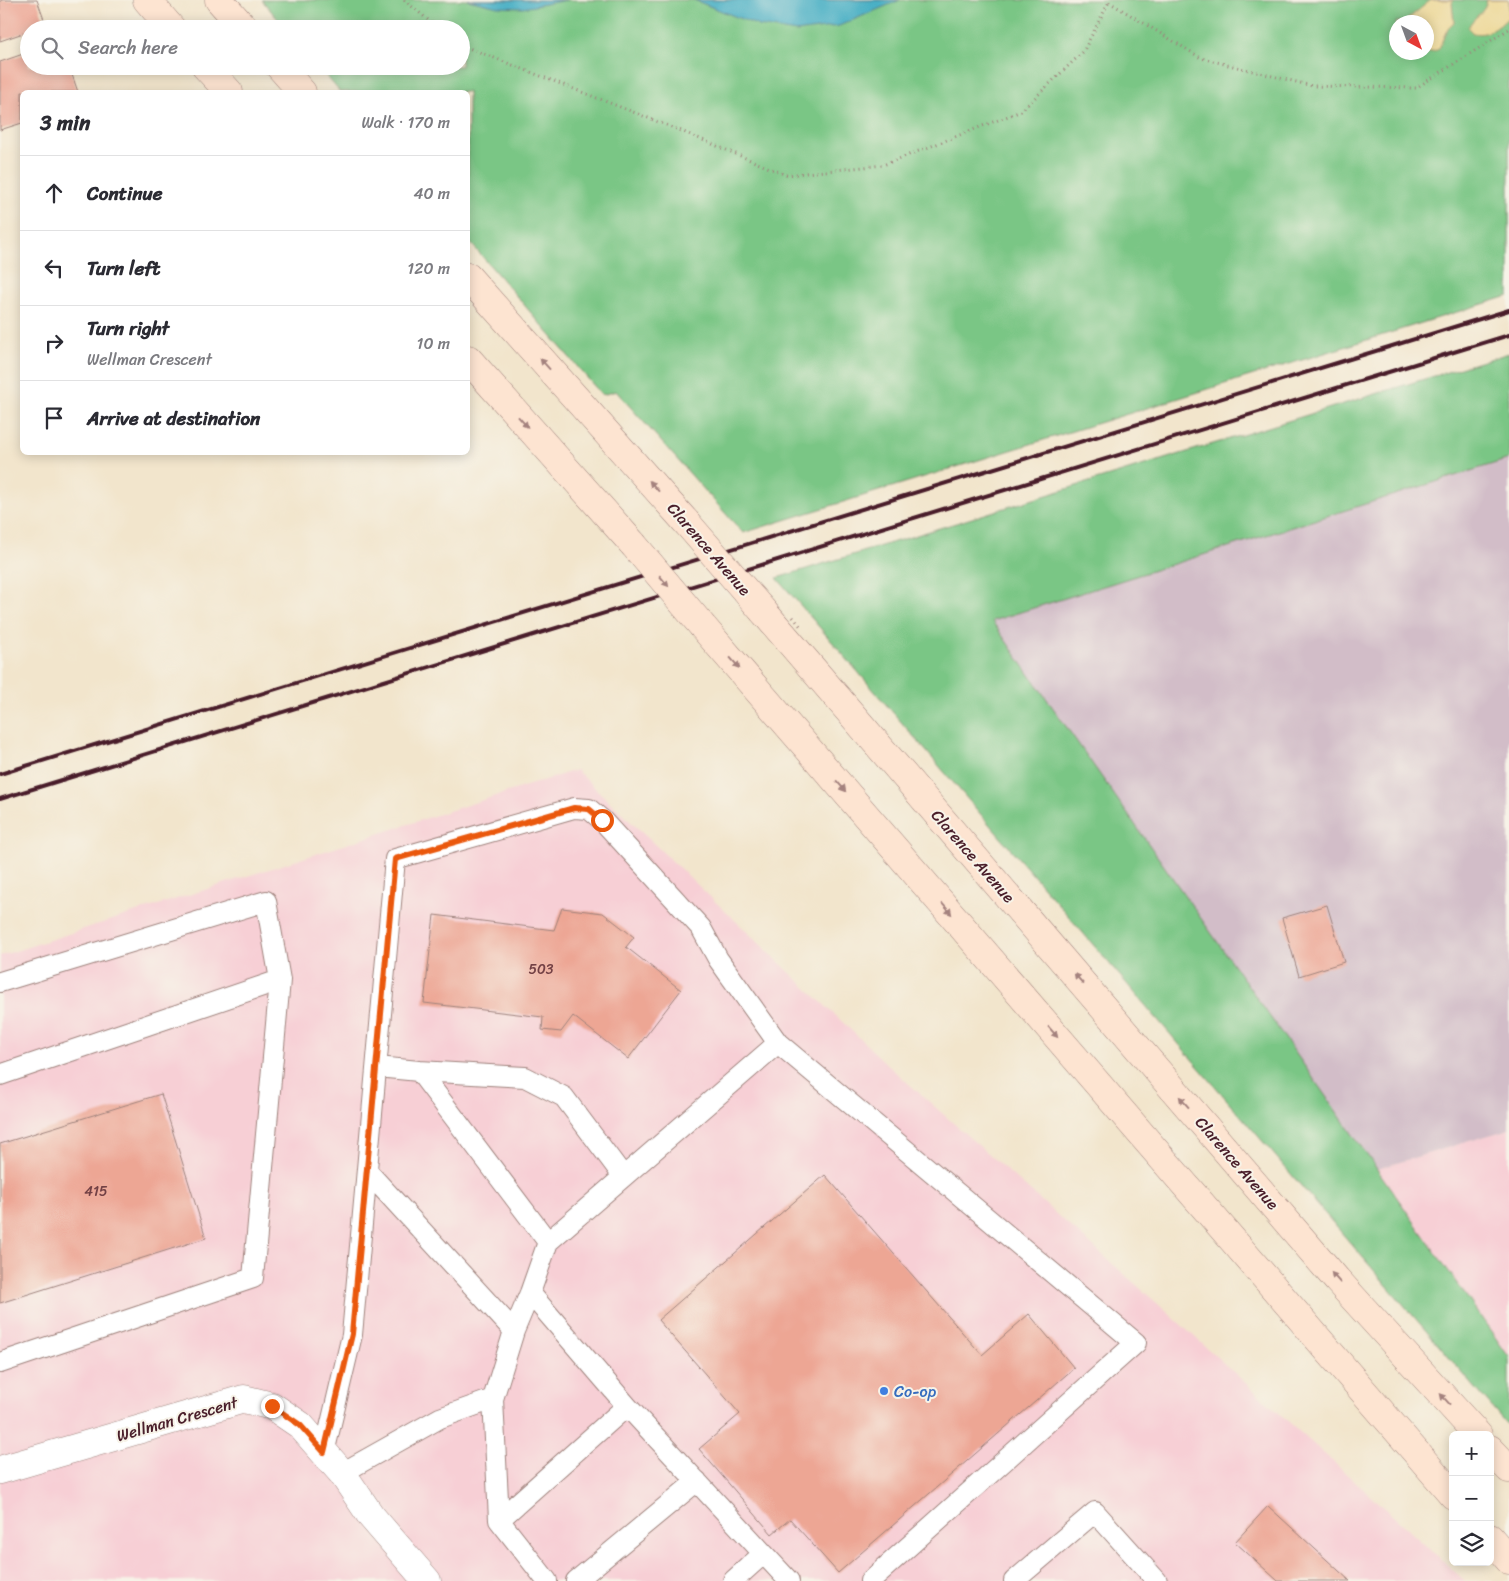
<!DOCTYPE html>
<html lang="en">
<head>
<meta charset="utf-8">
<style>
  body { margin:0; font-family:Sriracha,sans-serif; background:#f2f2f3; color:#2b2b33 }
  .controls { position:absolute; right:15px; bottom:15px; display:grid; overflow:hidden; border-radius:8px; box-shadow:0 2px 12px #0003 }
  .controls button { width:45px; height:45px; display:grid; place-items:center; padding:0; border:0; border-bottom:1px solid #e1e1e2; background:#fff; color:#2b2b33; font:25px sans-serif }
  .compass { position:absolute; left:1389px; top:15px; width:45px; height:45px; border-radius:50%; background:#fff; box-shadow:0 2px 12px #0003; rotate:139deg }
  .stop { position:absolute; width:15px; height:15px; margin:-11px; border:4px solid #ea580c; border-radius:50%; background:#fff }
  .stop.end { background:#ea580c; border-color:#fff; box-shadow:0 1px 5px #0008 }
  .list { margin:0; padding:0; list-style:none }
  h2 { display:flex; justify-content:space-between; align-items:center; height:65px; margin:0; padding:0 20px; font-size:21px }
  h2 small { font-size:16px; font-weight:400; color:#7c7c81 }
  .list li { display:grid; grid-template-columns:32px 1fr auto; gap:15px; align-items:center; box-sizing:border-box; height:75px; padding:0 20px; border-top:1px solid #e1e1e2 }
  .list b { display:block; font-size:19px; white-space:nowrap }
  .list p { margin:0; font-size:16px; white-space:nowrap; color:#7c7c81 }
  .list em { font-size:16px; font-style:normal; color:#7c7c81 }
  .icon { flex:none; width:28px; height:28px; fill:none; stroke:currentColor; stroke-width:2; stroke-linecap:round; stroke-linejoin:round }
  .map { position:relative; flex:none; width:1509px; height:1581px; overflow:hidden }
  .search { position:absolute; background:#fff; box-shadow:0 2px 12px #0003; left:20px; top:20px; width:450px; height:55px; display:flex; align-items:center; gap:12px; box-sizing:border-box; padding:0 18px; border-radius:28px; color:#7c7c81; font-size:19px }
  .panel { position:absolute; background:#fff; box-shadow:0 2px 12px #0003; left:20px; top:90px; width:450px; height:365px; border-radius:8px }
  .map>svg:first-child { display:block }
  .built { fill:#f7cfd5 }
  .industrial { fill:#d2bdc8 }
  .green { fill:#7ac685; stroke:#627258; fill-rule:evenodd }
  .sand { fill:#eeda9e; stroke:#9c7c64 }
  .water { fill:#45aec4; stroke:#486678 }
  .building { fill:#eda694 }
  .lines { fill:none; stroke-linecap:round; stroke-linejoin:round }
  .lane-casing { stroke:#9e827c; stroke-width:22 }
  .street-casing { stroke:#9e827c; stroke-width:29 }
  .secondary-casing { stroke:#9e827c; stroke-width:29 }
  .path { stroke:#9e827c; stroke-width:3; stroke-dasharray:1 4; stroke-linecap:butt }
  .lane { stroke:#fff; stroke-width:20 }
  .street { stroke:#fff; stroke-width:28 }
  .secondary { stroke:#fde4d1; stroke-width:28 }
  .rail { stroke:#4a1f2b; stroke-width:4 }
  .secondary-bridge-casing { stroke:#9e827c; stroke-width:29; stroke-linecap:butt }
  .path-bridge { stroke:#9e827c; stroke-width:3; stroke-dasharray:1 4; stroke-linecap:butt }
  .secondary-bridge { stroke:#fde4d1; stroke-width:28 }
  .oneway { fill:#a4827e }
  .route { stroke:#ea580c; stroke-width:6 }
  .shop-dot { fill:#3f7fe0; stroke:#f7f3e8; stroke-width:2 }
  .labels { text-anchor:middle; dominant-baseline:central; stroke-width:4; stroke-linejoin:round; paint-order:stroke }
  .number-label { font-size:14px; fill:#734145 }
  .street-label { font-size:16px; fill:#4a1f2b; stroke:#f7f3e8 }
  .shop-label { font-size:16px; fill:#366cbe; stroke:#f7f3e8; text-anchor:start }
</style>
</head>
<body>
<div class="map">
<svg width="1509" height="1581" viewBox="0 0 1509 1581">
  <rect width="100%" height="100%" fill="#f7f3e8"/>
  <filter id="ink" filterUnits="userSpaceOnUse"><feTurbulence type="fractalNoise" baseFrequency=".02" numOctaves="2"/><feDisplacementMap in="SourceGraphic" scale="10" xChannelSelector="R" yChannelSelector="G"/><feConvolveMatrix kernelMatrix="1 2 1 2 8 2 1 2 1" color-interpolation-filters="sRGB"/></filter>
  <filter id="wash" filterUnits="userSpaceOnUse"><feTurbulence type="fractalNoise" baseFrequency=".0096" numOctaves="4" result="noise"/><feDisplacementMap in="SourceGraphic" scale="20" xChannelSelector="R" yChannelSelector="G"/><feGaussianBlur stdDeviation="1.12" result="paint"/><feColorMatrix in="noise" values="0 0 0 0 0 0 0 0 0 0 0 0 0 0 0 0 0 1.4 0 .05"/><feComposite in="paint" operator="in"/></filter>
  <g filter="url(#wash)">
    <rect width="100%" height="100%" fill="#f2e5cc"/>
    <!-- built -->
    <path class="built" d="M 576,770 L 891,1068 L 1167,1312 L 1465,1581 L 0,1581 L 0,956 Z
      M 1509,1129 L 1509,1357 L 1377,1169 Z"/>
    <!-- industrial -->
    <path class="industrial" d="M 1509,459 L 1509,1129 L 1377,1169 L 992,621 Z"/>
    <!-- green -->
    <path class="green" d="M 262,0 L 1509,0 L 1509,296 L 743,533 L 616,391 L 602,395 L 468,240 L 468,92 L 340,92 L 318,66 L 461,66 L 461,29 L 286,29 ZM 1396,22 L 1426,22 L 1426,52 L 1396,52 Z
      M 1509,353 L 1509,459 L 992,621 L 1509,1357 L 1509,1427 L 777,578 Z"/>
    <!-- sand -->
    <path class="sand" d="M 1431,0 L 1454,0 L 1452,3 L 1454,23 C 1451,26 1448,28 1446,32 C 1439,44 1443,52 1427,52 L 1426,22 L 1406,22 L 1409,18 Z
      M 1487,0 L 1509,0 L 1509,17 C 1498,27 1489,36 1473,33 L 1468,28 C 1473,16 1486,13 1487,0 Z"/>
    <!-- water -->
    <path class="water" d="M 468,0 L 566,0 L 523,8 L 498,7 Z
      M 694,0 L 900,0 L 839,26 L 796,32 L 759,26 Z"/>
    <g id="blocks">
      <!-- building -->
      <path class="building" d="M 2,0 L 37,0 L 46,25 L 35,29 L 29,29 L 29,31 L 0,41 L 0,1 Z
        M 29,52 L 29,66 L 69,66 L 78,92 L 22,92 L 22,123 L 0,130 L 0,62 Z
        M 1327,905 L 1344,962 L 1299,976 L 1282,918 Z
        M 562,908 L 603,913 L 634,937 L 626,947 L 681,990 L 628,1059 L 573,1016 L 561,1032 L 542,1030 L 543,1017 L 424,1003 L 434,915 L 554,930 Z
        M 161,1094 L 206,1238 L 0,1303 L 0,1144 Z
        M 825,1175 L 982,1355 L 1029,1314 L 1074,1368 L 838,1573 L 790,1519 L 772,1534 L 699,1449 L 740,1414 L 658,1320 Z
        M 1268,1506 L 1350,1581 L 1278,1581 L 1235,1542 Z"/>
    </g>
  </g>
  <g filter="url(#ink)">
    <use href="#blocks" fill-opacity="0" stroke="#9e827c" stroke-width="1"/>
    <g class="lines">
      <defs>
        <path id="lane" d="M 0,982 L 266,901 L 280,980
          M 377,1067 L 419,1071 L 525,1077 L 564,1097 L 623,1176
          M 419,1071 L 548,1242
          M 0,1075 L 280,980 L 253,1278 L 0,1363
          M 367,1171 L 514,1331
          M 530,1293 L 627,1406 L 789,1581
          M 493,1399 L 499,1520 L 547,1581
          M 324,1453 L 352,1335 L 395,859 L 574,808 L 589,809 L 602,820 L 701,928 L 718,959 L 778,1043
          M 342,1473 L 440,1418 L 493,1399 L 514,1331 L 530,1293 L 548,1242 L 778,1043 L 1136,1343 L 870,1581
          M 499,1520 L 627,1406
          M 576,1581 L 697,1481
          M 733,1581 L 763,1554
          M 1014,1581 L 1095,1512 L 1157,1581"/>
        <path id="street" d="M 0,1470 L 244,1399 L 272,1406 L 300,1425 L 342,1473 L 371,1516 L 427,1581"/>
        <path id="secondary" d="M 147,0 L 172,29
          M 219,0 L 245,29
          M 205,66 L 229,92
          M 279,66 L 302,92
          M 468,277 L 686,522
          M 468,359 L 633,544
          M 763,611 L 1337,1280 L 1478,1435
          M 703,627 L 1453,1495
          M 1490,1449 L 1509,1469
          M 1490,1538 L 1509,1560"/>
      </defs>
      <!-- lane casing -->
      <use href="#lane" class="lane-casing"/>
      <!-- street casing -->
      <use href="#street" class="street-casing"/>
      <!-- secondary casing -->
      <use href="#secondary" class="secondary-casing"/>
      <!-- path -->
      <path class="path" d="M 404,0 L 439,29
        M 1109,2 L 1201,58 L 1312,86 L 1416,88 L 1509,29
        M 275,22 L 281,29
        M 461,45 L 674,128 L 786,175 L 883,165 L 1021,111 L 1083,52 L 1109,2 L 1108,0"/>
      <!-- lane -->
      <use href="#lane" class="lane"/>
      <!-- street -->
      <use href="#street" class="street"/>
      <!-- secondary -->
      <use href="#secondary" class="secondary"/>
      <!-- rail -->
      <path class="rail" d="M 0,774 L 1509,310
        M 0,799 L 1509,335"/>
      <defs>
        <path id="secondary-bridge" d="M 686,522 L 763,611
          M 633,544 L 703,627"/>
      </defs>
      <!-- secondary-bridge casing -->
      <use href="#secondary-bridge" class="secondary-bridge-casing"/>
      <!-- path-bridge -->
      <path class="path-bridge" d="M 793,617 L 802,628"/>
      <!-- secondary-bridge -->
      <use href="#secondary-bridge" class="secondary-bridge"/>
    </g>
    <!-- one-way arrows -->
    <defs><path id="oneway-solid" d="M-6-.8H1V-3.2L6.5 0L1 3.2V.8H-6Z" transform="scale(1.25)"/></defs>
    <g class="oneway">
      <use href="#oneway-solid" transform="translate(545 364) rotate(-132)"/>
      <use href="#oneway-solid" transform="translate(523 422) rotate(48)"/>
      <use href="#oneway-solid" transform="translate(654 486) rotate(-132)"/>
      <use href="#oneway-solid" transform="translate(664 581) rotate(50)"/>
      <use href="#oneway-solid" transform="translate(735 663) rotate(49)"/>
      <use href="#oneway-solid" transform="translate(841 786) rotate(49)"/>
      <use href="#oneway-solid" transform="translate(947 909) rotate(49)"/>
      <use href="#oneway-solid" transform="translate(1079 979) rotate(-131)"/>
      <use href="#oneway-solid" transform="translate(1053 1032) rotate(49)"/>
      <use href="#oneway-solid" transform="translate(1184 1102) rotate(-131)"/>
      <use href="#oneway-solid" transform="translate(1336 1278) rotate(-131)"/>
      <use href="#oneway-solid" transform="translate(1445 1399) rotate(-132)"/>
    </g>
  </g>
  <g class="lines" filter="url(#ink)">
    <!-- route -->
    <path class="route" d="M 272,1406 L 300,1425 L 324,1452 L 352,1334 L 395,859 L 574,808 L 589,809 L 602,820"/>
  </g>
  <!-- markers -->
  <circle class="shop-dot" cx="884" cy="1391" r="5"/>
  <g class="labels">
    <!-- number labels -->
    <g class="number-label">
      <text x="541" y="969">503</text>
      <text x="96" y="1191">415</text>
    </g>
    <!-- street labels -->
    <g class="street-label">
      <text transform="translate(709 549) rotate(49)">Clarence Avenue</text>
      <text transform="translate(973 856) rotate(49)">Clarence Avenue</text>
      <text transform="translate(1237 1163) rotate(49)">Clarence Avenue</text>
      <text transform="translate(177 1419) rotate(-16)">Wellman Crescent</text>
    </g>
    <!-- shop labels -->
    <g class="shop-label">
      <text x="894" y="1391">Co-op</text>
    </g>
  </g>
</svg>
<div class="controls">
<button>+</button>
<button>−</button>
<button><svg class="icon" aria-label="layers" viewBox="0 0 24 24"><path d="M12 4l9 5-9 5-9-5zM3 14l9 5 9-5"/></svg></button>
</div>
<svg class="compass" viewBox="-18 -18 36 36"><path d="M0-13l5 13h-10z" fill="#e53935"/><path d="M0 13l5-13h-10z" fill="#7c7c81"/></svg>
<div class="stop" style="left:602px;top:820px"></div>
<div class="stop end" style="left:272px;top:1406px"></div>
<div class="search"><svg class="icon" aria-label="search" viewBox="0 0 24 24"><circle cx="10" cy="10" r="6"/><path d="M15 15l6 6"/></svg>Search here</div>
<section class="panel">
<h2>3 min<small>Walk · 170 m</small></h2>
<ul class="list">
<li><svg class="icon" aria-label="ahead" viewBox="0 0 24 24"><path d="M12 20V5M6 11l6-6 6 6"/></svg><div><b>Continue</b></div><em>40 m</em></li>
<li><svg class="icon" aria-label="left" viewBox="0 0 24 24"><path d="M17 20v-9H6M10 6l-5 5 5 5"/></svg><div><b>Turn left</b></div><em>120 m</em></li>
<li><svg class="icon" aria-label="right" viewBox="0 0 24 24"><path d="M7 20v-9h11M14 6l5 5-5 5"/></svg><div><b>Turn right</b><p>Wellman Crescent</p></div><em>10 m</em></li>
<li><svg class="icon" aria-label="arrive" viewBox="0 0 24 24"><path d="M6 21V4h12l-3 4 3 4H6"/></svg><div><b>Arrive at destination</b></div></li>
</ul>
</section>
</div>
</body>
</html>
